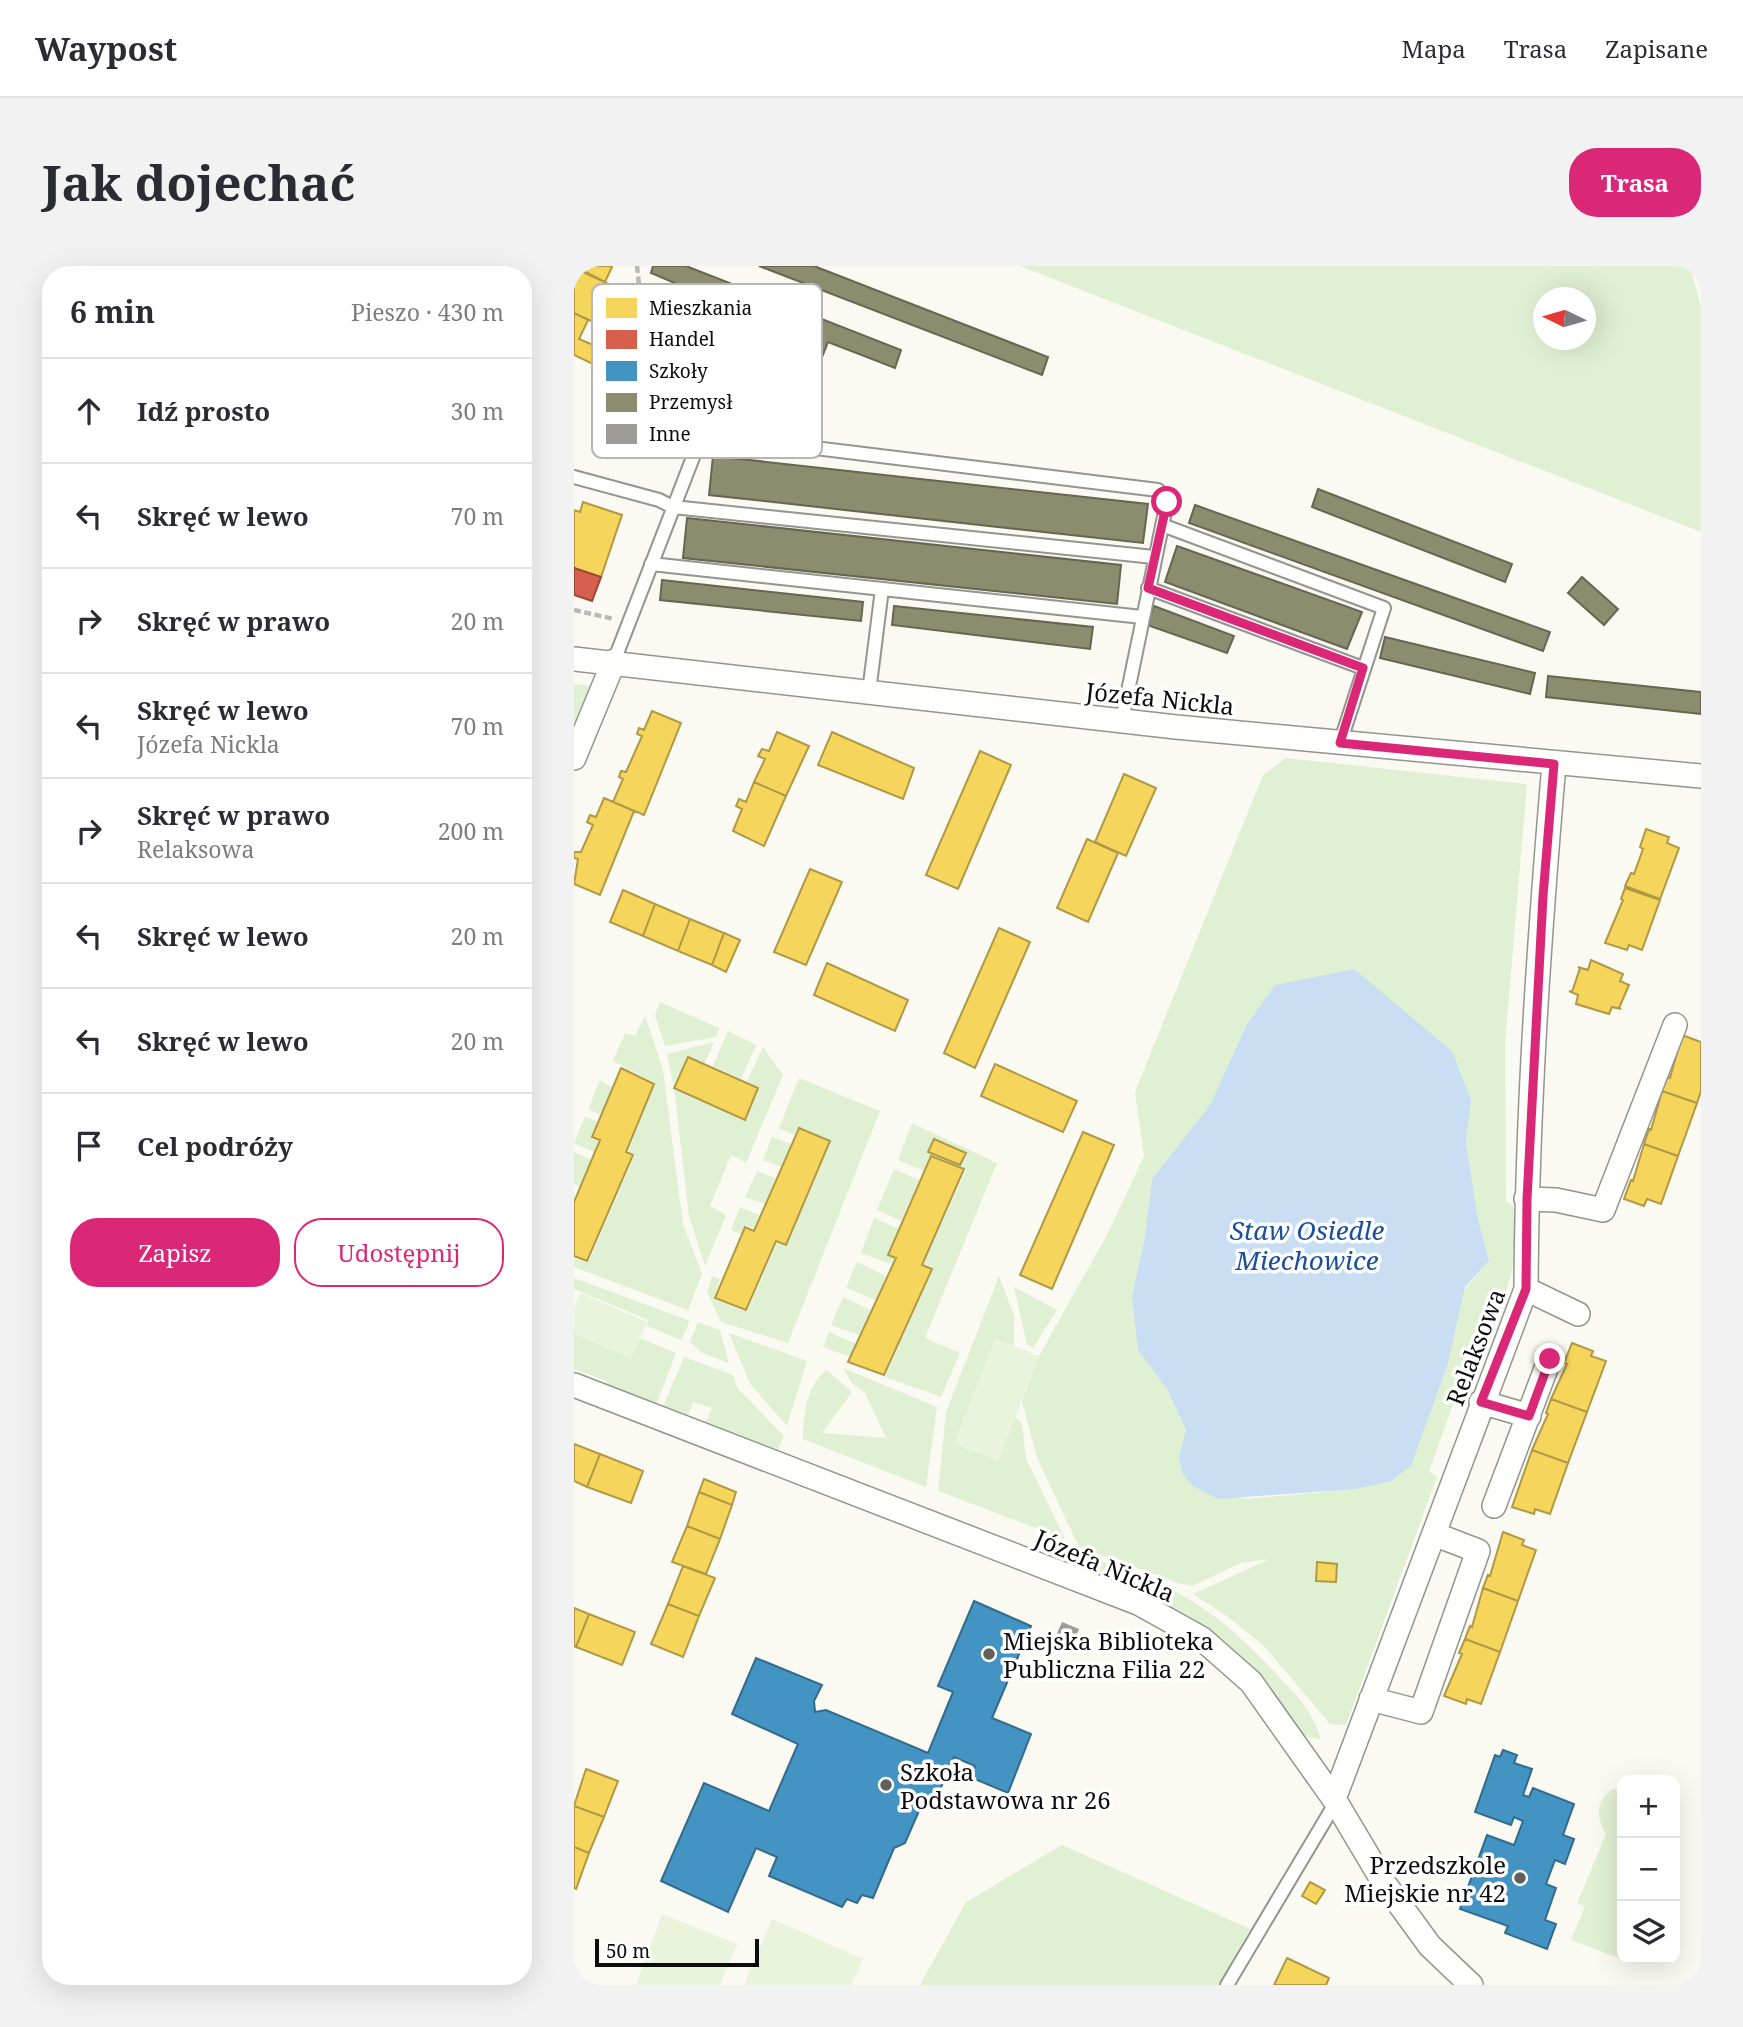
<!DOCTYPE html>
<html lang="pl">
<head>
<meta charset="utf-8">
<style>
  body { margin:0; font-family:"Noto Serif",serif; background:#f2f2f3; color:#2b2b33 }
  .controls { position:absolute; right:21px; bottom:21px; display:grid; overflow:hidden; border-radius:14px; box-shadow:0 7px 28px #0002 }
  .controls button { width:63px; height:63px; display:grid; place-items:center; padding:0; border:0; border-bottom:2px solid #e1e1e2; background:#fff; color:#2b2b33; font:35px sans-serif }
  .compass { position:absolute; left:959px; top:21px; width:63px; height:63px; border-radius:50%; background:#fff; box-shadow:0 7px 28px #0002; rotate:275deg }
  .scale { position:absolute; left:21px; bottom:18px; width:164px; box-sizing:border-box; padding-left:7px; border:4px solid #0d0d0d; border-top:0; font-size:19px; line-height:24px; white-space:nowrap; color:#0d0d0d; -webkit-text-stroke:5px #fff; paint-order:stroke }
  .stop { position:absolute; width:21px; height:21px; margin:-16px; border:5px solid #db2777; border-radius:50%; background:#fff }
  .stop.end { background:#db2777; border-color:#fff; box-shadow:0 2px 7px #0008 }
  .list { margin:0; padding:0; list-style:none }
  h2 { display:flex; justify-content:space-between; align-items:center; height:91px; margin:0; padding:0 28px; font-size:30px }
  h2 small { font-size:23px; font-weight:400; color:#7c7c81 }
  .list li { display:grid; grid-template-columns:46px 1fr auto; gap:21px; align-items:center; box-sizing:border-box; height:105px; padding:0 28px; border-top:2px solid #e1e1e2 }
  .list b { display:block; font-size:26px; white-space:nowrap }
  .list p { margin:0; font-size:23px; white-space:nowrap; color:#7c7c81 }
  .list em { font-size:23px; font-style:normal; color:#7c7c81 }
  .actions { display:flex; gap:14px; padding:21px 28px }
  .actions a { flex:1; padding:16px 0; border:2px solid #db2777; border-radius:28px; text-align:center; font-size:24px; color:#db2777 }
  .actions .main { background:#db2777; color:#fff }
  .icon { flex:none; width:38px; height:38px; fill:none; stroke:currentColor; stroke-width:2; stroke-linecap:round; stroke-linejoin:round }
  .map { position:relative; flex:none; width:1127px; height:1719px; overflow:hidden; border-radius:28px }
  header { display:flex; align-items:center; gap:42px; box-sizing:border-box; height:98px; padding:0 35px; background:#fff; border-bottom:2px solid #e1e1e2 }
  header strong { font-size:33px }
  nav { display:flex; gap:38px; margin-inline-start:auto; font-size:24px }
  .intro { display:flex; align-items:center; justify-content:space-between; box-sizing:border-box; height:168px; padding:0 42px }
  h1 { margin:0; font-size:49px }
  .button { padding:18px 32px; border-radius:28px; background:#db2777; color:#fff; font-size:24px; font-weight:700 }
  main { display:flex; gap:42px; padding:0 42px }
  aside { flex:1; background:#fff; border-radius:28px; box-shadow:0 7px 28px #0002 }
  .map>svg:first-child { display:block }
  .green { fill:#e0f0d2; fill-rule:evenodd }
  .pitch { fill:#eaf4dc }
  .water { fill:#c9def3 }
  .homes { fill:#f6d55c; stroke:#b09944; stroke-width:2 }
  .shops { fill:#d6604d; stroke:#9a473a; stroke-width:2 }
  .schools { fill:#4393c3; stroke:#336b8c; stroke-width:2 }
  .industry { fill:#8c8c6e; stroke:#666651; stroke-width:2 }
  .building { fill:#9d9c98 }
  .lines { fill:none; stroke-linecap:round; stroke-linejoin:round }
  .service-casing { stroke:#949490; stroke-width:16 }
  .minor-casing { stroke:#949490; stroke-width:26 }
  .path { stroke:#b8b8b6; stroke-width:4.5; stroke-dasharray:7 3.5; stroke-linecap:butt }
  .service { stroke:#fefefd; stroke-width:12 }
  .minor { stroke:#fefefd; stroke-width:23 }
  .route { stroke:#db2777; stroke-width:9 }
  .poi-dot { fill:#60605d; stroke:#fff; stroke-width:2.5 }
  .labels { text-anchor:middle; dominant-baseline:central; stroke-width:7; stroke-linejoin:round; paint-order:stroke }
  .street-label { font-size:24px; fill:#0d0d0d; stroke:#fff }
  .poi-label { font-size:24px; fill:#0d0d0d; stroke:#fff; text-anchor:start }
  .water-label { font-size:26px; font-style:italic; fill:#1a4f9b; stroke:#fff }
  .key { fill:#fff; stroke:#b6b6b6; stroke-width:2 }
  .key-label { font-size:19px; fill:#0d0d0d }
</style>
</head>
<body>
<header>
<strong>Waypost</strong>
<nav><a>Mapa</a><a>Trasa</a><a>Zapisane</a></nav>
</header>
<div class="intro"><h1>Jak dojechać</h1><a class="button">Trasa</a></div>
<main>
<aside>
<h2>6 min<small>Pieszo · 430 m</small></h2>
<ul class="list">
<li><svg class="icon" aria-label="ahead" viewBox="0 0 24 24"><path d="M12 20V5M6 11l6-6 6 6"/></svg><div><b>Idź prosto</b></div><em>30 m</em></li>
<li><svg class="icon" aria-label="left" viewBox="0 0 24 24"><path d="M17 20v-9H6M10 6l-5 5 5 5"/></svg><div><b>Skręć w lewo</b></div><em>70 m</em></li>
<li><svg class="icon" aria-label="right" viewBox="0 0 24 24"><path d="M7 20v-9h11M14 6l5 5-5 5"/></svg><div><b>Skręć w prawo</b></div><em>20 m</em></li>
<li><svg class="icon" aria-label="left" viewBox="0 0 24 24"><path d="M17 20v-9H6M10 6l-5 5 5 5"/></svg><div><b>Skręć w lewo</b><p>Józefa Nickla</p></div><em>70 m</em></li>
<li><svg class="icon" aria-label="right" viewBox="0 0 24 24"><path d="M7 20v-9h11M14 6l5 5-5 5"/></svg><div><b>Skręć w prawo</b><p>Relaksowa</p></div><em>200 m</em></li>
<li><svg class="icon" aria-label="left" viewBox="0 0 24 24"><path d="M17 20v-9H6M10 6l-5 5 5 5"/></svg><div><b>Skręć w lewo</b></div><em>20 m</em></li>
<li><svg class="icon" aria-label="left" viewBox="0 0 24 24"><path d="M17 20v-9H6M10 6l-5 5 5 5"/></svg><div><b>Skręć w lewo</b></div><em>20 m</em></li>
<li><svg class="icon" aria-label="arrive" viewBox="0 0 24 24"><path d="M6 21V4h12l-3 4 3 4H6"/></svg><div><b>Cel podróży</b></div></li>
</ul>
<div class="actions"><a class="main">Zapisz</a><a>Udostępnij</a></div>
</aside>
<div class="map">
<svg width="1127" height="1719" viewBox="0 0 1127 1719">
  <rect width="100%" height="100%" fill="#fafaf2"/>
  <!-- green -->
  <path class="green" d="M 446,0 L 1116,0 L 1127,41 L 1127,266 ZM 970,32 L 1012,32 L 1012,74 L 970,74 Z
    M 0,418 L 18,420 L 0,463 Z
    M 712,492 L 953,518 L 931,778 L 932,935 L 943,943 L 938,1006 L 916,1076 L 901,1078 L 855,1205 L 863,1211 L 772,1459 L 756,1458 L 691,1381 L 653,1350 L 619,1328 L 696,1293 L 667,1297 L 618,1320 L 604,1317 L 505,1281 L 463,1192 L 448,1135 L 465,1090 L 534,967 L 570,890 L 561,826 L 689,509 ZM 672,760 L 897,834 L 892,877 L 904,953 L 915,995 L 889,1025 L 874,1097 L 860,1133 L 782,1223 L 670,1233 L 605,1191 L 612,1164 L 593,1123 L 564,1083 L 558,1031 L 571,970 L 578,913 L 636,839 Z
    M 86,736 L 145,762 L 142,771 L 91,780 L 81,749 Z
    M 71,750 L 89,804 L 109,958 L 128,1008 L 114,1044 L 0,1001 L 0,992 L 14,997 L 61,889 L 54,886 L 81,817 L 39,795 L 51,767 L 61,770 Z
    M 154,765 L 182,779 L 167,813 L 139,800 Z
    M 140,776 L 131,797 L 115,791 L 99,818 L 93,788 Z
    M 189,781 L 209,809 L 172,897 L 157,889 L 136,940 L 152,949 L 131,1000 L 115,950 L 100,821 L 170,854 L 185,822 L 172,817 Z
    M 225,812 L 306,845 L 214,1077 L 147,1056 L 133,1026 L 138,1010 L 146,1013 L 140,1033 L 173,1046 L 203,977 L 212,981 L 257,876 L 224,861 L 220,869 L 205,862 Z
    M 26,814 L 39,822 L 27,849 L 14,843 Z
    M 11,850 L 24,856 L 17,871 L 24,874 L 20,886 L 0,877 Z
    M 338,857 L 423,897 L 351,1072 L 386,1087 L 367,1131 L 311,1111 L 359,1003 L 349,999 L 392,904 L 358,888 L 350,905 L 324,894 Z
    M 198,871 L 217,878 L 207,901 L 189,894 Z
    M 0,886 L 18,894 L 7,921 L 0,918 Z
    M 320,903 L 345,914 L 327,955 L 303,944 Z
    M 183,905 L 201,912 L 191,938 L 171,931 Z
    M 166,941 L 185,949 L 180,962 L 171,959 L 167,968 L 157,964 Z
    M 300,952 L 325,963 L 313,987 L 322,992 L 319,999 L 287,987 Z
    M 283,996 L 312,1010 L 302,1034 L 272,1022 Z
    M 425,1010 L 440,1049 L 440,1080 L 421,1073 L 424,1195 L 441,1150 L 448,1158 L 452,1192 L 491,1273 L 364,1225 L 372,1146 Z
    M 0,1012 L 116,1055 L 107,1074 L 73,1060 L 74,1054 L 0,1023 Z
    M 440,1021 L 483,1044 L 459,1082 L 453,1078 Z
    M 269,1031 L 297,1044 L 285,1069 L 257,1059 Z
    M 124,1056 L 146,1064 L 155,1097 L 128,1087 L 116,1076 Z
    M 255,1066 L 282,1078 L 276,1091 L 249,1081 Z
    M 0,1067 L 57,1092 L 66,1072 L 102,1087 L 82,1139 L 30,1122 L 33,1115 L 0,1103 Z
    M 155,1067 L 233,1095 L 213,1160 L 176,1118 Z
    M 110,1091 L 159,1109 L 164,1123 L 210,1170 L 204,1184 L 131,1157 L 138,1142 L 119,1136 L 114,1149 L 89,1141 Z
    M 269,1102 L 363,1141 L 352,1221 L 229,1173 C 229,1150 233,1117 253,1104 L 278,1126 L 248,1167 L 312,1172 L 291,1127 L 278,1117 Z
    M 487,1281 C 531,1298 582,1311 621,1337 C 654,1358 680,1384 706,1412 C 724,1431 741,1448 747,1474 L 727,1469 L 621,1357 L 564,1326 L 487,1297 Z
    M 1039,1523 L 1048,1524 L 1050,1694 L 997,1674 L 1011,1640 L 1003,1637 L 1032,1568 C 1022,1550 1021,1535 1039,1523 Z
    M 488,1579 L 676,1663 L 644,1719 L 346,1719 L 392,1636 Z"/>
  <!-- pitch -->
  <path class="pitch" d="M 7,1027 L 73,1056 L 57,1092 L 0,1067 L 0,1041 Z
    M 421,1073 L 465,1090 L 424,1195 L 380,1178 Z
    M 88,1648 L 163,1678 L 146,1719 L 62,1719 Z
    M 198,1653 L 289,1693 L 277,1719 L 170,1719 Z"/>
  <!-- water -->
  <path class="water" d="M 780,703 L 878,785 L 897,834 L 892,877 L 904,953 L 915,995 L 891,1021 L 874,1097 L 837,1200 L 817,1215 L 782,1223 L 644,1233 L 619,1220 L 608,1207 L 605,1191 L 612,1164 L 593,1123 L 564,1084 L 558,1031 L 571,970 L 578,913 L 636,839 L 672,760 L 701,719 Z"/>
  <!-- homes -->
  <path class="homes" d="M 0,0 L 35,0 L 38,1 L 31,16 Z
    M 0,2 L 63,31 L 74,49 L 62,76 L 0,47 Z
    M 0,47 L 14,54 L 5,73 L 54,94 L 46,111 L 0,89 Z
    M 9,236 L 48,249 L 27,311 L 0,302 L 0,244 L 6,246 Z
    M 78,445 L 107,457 L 70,549 L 39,536 L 49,513 L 45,511 L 47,505 L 52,506 L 68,470 L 63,468 L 65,462 L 70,464 Z
    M 203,466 L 235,480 L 212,530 L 180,516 L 191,493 L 184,490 L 188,483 L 195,485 Z
    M 258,466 L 340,502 L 329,533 L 244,499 Z
    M 406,485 L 437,499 L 384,623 L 352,609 Z
    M 550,508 L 582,522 L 552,590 L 521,576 Z
    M 180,516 L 212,530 L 190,580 L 159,565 L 168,543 L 162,540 L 165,533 L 172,536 Z
    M 30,532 L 60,545 L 26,629 L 0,618 L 4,593 L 0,592 L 0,586 L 7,586 L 19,559 L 13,556 L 16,549 L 22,551 Z
    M 1072,563 L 1095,571 L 1093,577 L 1105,582 L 1086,633 L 1051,620 L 1057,607 L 1060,608 L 1069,583 L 1066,581 Z
    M 513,573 L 544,587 L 514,656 L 483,642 Z
    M 236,603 L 268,616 L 232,699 L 200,686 Z
    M 1051,622 L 1086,634 L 1068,684 L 1055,679 L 1053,684 L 1031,677 L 1049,634 L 1047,633 Z
    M 49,624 L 81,638 L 69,670 L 36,656 Z
    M 81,638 L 116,653 L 104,685 L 69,670 Z
    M 116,653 L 150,667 L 138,699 L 104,685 Z
    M 425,662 L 456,676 L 401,802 L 370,787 Z
    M 150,667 L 166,674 L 152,706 L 138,699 Z
    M 1017,694 L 1049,708 L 1046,715 L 1055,719 L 1045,742 L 1047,743 L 1038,741 L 1035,748 L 1002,738 L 1004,729 L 995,725 L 998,726 L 1006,702 L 1004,701 L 1014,704 Z
    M 253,697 L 334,734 L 321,765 L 240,729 Z
    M 1108,769 L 1127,776 L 1127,825 L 1123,837 L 1088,825 L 1093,811 L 1096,812 Z
    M 114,791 L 184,822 L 171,854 L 100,822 Z
    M 421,798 L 503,835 L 489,866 L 407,830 Z
    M 47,802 L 80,818 L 52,886 L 59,889 L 13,995 L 0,990 L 0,936 L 26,874 L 18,871 Z
    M 1088,825 L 1123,837 L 1104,890 L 1070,878 L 1075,863 L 1077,864 Z
    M 225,862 L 256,875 L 212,979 L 202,975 L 172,1044 L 141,1032 L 171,961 L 180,965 Z
    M 509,866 L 540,879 L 478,1023 L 446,1009 Z
    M 360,873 L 392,887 L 386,899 L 354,886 Z
    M 1070,878 L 1104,890 L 1087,938 L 1073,933 L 1070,940 L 1050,933 L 1057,914 L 1059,915 Z
    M 357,890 L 390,903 L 348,999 L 358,1003 L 310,1109 L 274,1096 L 322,992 L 314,989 Z
    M 998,1077 L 1019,1085 L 1017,1090 L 1032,1095 L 1013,1146 L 977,1133 L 993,1098 L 990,1097 Z
    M 977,1133 L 1013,1146 L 994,1197 L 958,1184 L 974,1148 L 972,1147 Z
    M 0,1178 L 26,1188 L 13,1221 L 0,1215 Z
    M 958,1184 L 994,1197 L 976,1248 L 961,1243 L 960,1248 L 938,1241 Z
    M 26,1188 L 69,1205 L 57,1237 L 13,1221 Z
    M 130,1213 L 162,1226 L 158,1239 L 125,1226 Z
    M 125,1226 L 158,1239 L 146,1273 L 113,1260 Z
    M 113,1260 L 146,1273 L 132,1308 L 98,1296 Z
    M 929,1266 L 950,1274 L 948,1279 L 962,1284 L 944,1335 L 909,1322 L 914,1309 L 916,1310 Z
    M 743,1296 L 763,1298 L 762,1316 L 742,1315 Z
    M 109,1300 L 141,1312 L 125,1350 L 94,1338 Z
    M 909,1322 L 944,1335 L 926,1386 L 891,1373 L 896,1360 L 898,1361 Z
    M 94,1338 L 125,1350 L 109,1391 L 77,1378 Z
    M 0,1342 L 15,1348 L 2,1381 L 0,1380 Z
    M 15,1348 L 61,1366 L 48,1399 L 2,1381 Z
    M 891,1373 L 926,1386 L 907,1438 L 893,1433 L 892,1438 L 870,1430 L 888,1388 L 885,1387 Z
    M 12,1503 L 44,1515 L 30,1551 L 0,1540 Z
    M 0,1540 L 30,1551 L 15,1587 L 0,1581 Z
    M 0,1581 L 15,1587 L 2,1623 L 0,1622 Z
    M 736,1616 L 751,1624 L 742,1638 L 728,1630 Z
    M 713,1692 L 755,1712 L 752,1719 L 700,1719 Z"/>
  <!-- shops -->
  <path class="shops" d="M 0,302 L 27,311 L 18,335 L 0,329 Z"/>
  <!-- schools -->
  <path class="schools" d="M 400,1335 L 457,1360 L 418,1452 L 457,1468 L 434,1527 L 396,1511 L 401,1500 L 380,1491 L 361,1535 L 348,1538 L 331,1577 L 320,1582 L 299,1632 L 288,1629 L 283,1637 L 273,1633 L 268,1641 L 195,1610 L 203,1591 L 182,1582 L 154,1646 L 87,1615 L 130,1517 L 195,1545 L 224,1478 L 158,1448 L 182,1392 L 248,1419 L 240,1435 L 241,1446 L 252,1444 L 354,1487 L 379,1426 L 364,1420 Z
    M 929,1484 L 943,1489 L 940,1497 L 958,1503 L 949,1529 L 955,1531 L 959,1522 L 1000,1538 L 989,1569 L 1000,1573 L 991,1598 L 981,1594 L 972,1618 L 982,1622 L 971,1654 L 982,1658 L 973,1683 L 931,1667 L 934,1660 L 886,1643 L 913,1569 L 940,1579 L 949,1555 L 940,1551 L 937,1559 L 901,1546 L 921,1489 L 926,1491 Z"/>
  <!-- industry -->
  <path class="industry" d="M 79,0 L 112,0 L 327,84 L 321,102 L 254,76 L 247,94 L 98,36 L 103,18 L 77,7 Z
    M 185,0 L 240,0 L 474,91 L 468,109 Z
    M 139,190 L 574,238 L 569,277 L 135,229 Z
    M 744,223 L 938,298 L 931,316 L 738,241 Z
    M 621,239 L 976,366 L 969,385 L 615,257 Z
    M 113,252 L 547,299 L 543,338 L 109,292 Z
    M 603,280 L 788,346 L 773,383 L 591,316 Z
    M 1008,311 L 1044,343 L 1030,359 L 994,327 Z
    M 88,314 L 289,336 L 287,355 L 86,334 Z
    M 320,340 L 519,361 L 516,383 L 318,359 Z
    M 580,340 L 660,370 L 653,387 L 573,359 Z
    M 811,371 L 961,407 L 956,428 L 806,392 Z
    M 974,410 L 1127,426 L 1127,448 L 972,431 Z"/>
  <!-- building -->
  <path class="building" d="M 488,1356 L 505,1363 L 498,1380 L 481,1372 Z"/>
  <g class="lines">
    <defs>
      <path id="service" d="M 127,168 L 584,224 L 593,236 L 548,454
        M 0,211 L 85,234 L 99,241 L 580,291
        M 588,259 L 810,342 L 766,477
        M 77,298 L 568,351
        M 574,322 L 789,402
        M 40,395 L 149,114
        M 295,426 L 308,323
        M 653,1719 L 762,1536"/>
      <path id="minor" d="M 0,393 L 602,461 L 1127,510
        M 0,492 L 40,395
        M 952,933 L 982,934 L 1029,944 L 1101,759
        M 952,1023 L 1004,1048
        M 0,1119 L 564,1337 L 627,1372 L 677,1416 L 760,1533 L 810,1617 L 856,1680 L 897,1719
        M 907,1136 L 955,1150
        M 920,1240 L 976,1092
        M 797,1433 L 847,1446 L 904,1285 L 860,1268
        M 760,1533 L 952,1023 C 953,848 965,673 980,498"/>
    </defs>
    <!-- service casing -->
    <use href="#service" class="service-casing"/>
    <!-- minor casing -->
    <use href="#minor" class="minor-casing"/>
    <!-- path -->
    <path class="path" d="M 63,0 C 64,7 64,15 66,22 C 75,47 125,77 141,101
      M 0,344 L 40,353"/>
    <!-- service -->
    <use href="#service" class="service"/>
    <!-- minor -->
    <use href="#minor" class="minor"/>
  </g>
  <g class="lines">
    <!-- route -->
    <path class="route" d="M 593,236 L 574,322 L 789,402 L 766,477 L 980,498 L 969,630 L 953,933 L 952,1023 L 907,1136 L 955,1150 L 976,1093"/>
  </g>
  <!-- markers -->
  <g class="poi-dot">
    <circle cx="415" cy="1388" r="7"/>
    <circle cx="312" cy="1519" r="7"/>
    <circle cx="946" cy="1612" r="7"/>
  </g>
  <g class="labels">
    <!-- street labels -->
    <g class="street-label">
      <text transform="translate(586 432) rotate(6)">Józefa Nickla</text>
      <text transform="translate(901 1081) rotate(-69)">Relaksowa</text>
      <text transform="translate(531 1299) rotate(23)">Józefa Nickla</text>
    </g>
    <!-- poi labels -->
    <g class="poi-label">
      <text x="429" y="1374">Miejska Biblioteka<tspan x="429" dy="28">Publiczna Filia 22</tspan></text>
      <text x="326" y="1505">Szkoła<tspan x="326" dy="28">Podstawowa nr 26</tspan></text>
      <text x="932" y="1598" text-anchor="end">Przedszkole<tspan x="932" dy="28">Miejskie nr 42</tspan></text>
    </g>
    <!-- water labels -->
    <g class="water-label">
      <text x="733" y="964">Staw Osiedle<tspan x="733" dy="30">Miechowice</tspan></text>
    </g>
  </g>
  <!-- legend -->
  <rect x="18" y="18" width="230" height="174" rx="10" class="key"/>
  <rect x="32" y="32" width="31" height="20" fill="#f6d55c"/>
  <rect x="32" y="64" width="31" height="19" fill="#d6604d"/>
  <rect x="32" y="95" width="31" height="20" fill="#4393c3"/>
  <rect x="32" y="127" width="31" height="19" fill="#8c8c6e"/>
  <rect x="32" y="158" width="31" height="20" fill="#9d9c98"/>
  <g class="key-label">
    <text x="75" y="49">Mieszkania</text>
    <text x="75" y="80">Handel</text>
    <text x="75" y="112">Szkoły</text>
    <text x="75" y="143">Przemysł</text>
    <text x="75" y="175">Inne</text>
  </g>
</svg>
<div class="controls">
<button>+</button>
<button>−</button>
<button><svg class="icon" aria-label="layers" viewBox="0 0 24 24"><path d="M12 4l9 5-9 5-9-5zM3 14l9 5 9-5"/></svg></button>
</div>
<svg class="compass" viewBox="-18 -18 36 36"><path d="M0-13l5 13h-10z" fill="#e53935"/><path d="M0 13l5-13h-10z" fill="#7c7c81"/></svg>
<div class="scale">50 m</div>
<div class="stop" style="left:593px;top:236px"></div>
<div class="stop end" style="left:976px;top:1093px"></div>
</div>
</main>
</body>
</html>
